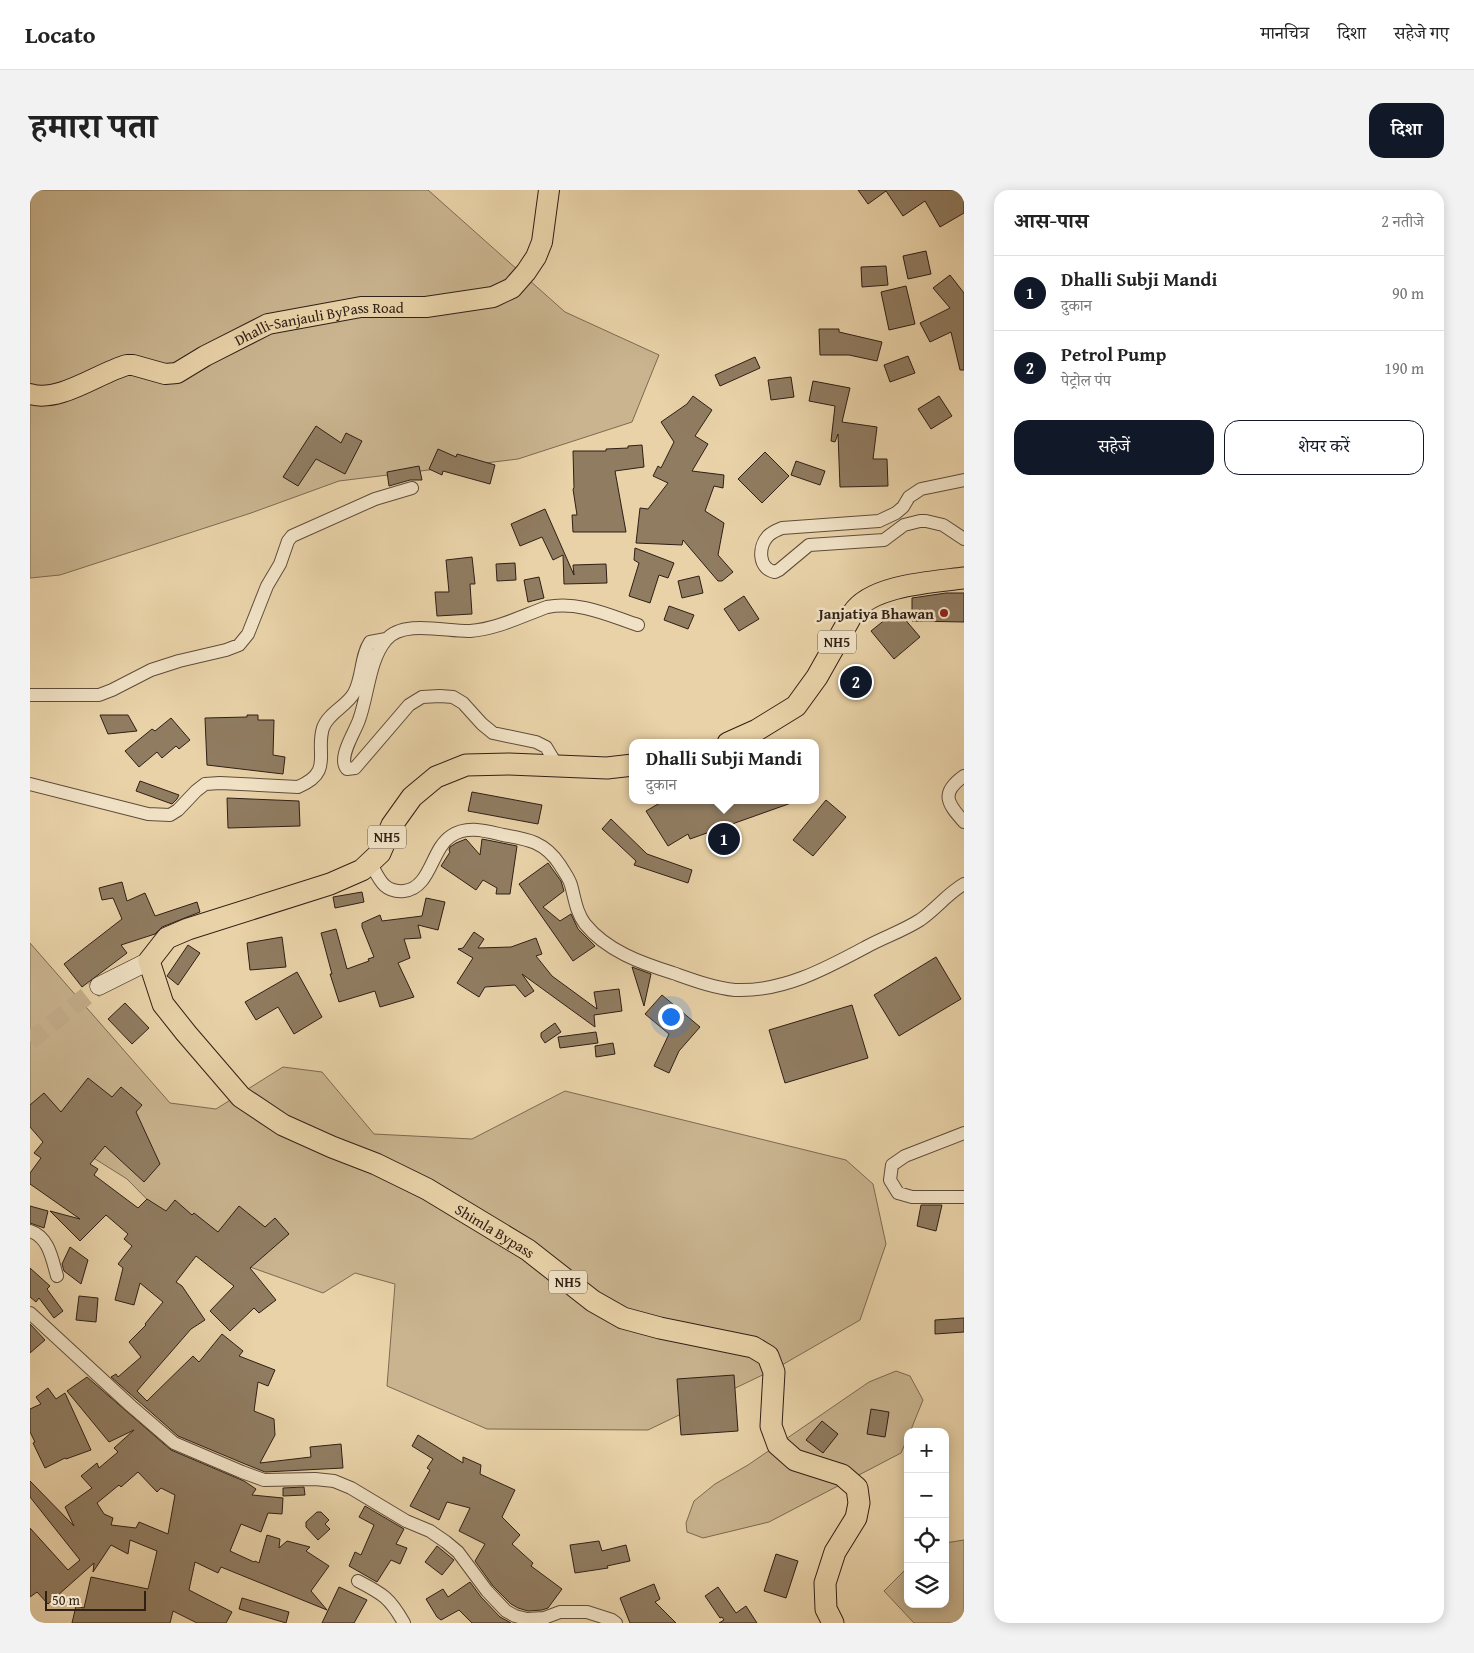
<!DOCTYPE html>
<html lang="hi">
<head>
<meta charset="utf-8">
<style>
  body { margin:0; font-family:"Gentium Book Plus","Noto Serif Devanagari",serif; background:#f2f2f2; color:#222 }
  .controls { position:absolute; right:15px; bottom:15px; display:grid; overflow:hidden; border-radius:10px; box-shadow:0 2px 12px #0003 }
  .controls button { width:45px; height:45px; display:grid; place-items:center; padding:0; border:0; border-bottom:1px solid #e0e0e0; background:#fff; color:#222; font:25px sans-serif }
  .scale { position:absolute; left:15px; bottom:12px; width:101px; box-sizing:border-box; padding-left:5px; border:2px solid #2f1f15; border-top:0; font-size:14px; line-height:18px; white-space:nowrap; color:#2f1f15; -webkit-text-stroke:4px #f1e2c6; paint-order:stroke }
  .you { position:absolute; left:640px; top:826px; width:18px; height:18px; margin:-12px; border:4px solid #fff; border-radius:50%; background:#1a73e8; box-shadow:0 0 0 8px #1a73e833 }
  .badge { display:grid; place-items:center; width:32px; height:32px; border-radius:50%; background:#111827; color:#fff; font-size:16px; font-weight:700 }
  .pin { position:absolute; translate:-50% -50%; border:2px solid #fff; box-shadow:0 1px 5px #0006 }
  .popup { position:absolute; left:599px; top:549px; width:190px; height:65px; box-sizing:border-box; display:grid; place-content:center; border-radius:10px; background:#fff; filter:drop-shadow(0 1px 4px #0005); font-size:16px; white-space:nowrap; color:#767676 }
  .popup b { font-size:19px; color:#222 }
  .popup::after { content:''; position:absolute; left:50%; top:100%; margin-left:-10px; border:10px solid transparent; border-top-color:#fff }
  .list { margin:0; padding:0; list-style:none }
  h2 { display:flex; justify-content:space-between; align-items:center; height:65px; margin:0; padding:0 20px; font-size:21px }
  h2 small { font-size:16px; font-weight:400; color:#767676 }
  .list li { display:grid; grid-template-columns:32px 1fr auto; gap:15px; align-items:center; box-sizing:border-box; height:75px; padding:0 20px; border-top:1px solid #e0e0e0 }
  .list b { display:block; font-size:19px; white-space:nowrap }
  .list p { margin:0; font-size:16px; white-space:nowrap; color:#767676 }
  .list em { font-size:16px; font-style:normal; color:#767676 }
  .actions { display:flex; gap:10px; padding:15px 20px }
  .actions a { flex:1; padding:11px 0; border:1px solid #111827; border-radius:15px; text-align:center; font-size:18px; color:#111827 }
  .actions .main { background:#111827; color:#fff }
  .icon { flex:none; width:28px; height:28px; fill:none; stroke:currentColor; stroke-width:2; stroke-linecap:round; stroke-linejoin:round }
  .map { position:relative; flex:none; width:934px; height:1433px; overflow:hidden; border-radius:15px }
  header { display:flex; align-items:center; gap:30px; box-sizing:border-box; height:70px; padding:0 25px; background:#fff; border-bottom:1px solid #e0e0e0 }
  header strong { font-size:24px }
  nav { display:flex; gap:28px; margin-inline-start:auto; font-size:18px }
  .intro { display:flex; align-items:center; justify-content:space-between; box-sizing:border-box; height:120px; padding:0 30px }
  h1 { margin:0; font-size:35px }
  .button { padding:12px 22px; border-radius:15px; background:#111827; color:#fff; font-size:18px; font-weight:700 }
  main { display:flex; gap:30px; padding:0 30px }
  aside { flex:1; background:#fff; border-radius:15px; box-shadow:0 2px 12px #0003 }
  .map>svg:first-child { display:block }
  .green { fill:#c9b48f; stroke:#7c6a52 }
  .building { fill:#907c61; stroke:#2f1f15; fill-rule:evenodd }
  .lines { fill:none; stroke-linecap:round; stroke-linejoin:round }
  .secondary-tunnel { stroke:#c4ae8b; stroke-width:18; stroke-dasharray:18 9; stroke-linecap:butt }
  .minor-casing { stroke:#5e4c3a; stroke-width:14 }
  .secondary-casing { stroke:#2f1f15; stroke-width:19 }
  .primary-casing { stroke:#2f1f15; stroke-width:22 }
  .trunk-casing { stroke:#2f1f15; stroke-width:23 }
  .minor { stroke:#f1e2c6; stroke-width:12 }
  .secondary { stroke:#f1e2c6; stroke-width:18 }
  .primary { stroke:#e9d2a8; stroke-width:20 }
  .trunk { stroke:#e9d2a8; stroke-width:21 }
  .poi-dot { fill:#8f2418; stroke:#f1e2c6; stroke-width:2 }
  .labels { text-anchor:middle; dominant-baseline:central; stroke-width:5; stroke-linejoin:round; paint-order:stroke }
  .shield { fill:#f1e2c6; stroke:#695a4a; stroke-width:1 }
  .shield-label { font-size:14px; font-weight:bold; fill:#2f1f15 }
  .street-label { font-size:15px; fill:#2f1f15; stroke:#f1e2c6 }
  .poi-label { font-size:15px; font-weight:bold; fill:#2f1f15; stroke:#f1e2c6; text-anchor:end }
</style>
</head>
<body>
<header>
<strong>Locato</strong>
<nav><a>मानचित्र</a><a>दिशा</a><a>सहेजे गए</a></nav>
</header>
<div class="intro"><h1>हमारा पता</h1><a class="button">दिशा</a></div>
<main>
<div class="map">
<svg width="934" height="1433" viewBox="0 0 934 1433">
  <rect width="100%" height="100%" fill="#e9d2a8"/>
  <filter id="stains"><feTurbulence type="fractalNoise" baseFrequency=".004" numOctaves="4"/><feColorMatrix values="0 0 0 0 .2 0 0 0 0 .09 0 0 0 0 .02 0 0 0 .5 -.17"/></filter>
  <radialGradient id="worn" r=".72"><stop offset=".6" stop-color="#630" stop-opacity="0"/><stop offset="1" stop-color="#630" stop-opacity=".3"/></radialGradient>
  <!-- green -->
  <path class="green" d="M 0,0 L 398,0 L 535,122 L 629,165 L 602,232 L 488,269 L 309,291 L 221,323 L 30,385 L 0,388 Z
    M 0,753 L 140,913 L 186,919 L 253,877 L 292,882 L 344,944 L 442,949 L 535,901 L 816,970 L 843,994 L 856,1054 L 830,1130 L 745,1179 L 618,1240 L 457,1239 L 357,1196 L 365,1094 L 325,1083 L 293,1103 L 164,1057 L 97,989 L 0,928 Z
    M 866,1181 L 880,1186 L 893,1210 L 880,1242 L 878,1242 L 878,1247 L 871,1263 L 739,1332 L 673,1348 L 657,1342 L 656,1333 L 664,1311 L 685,1294 L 718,1275 L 839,1192 Z
    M 934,1350 L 934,1433 L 884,1433 L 854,1401 L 878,1377 L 878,1414 L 915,1414 L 915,1353 Z"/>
  <!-- building -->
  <path class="building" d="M 828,0 L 934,0 L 934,23 L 910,37 L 895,11 L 873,26 L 856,1 L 838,14 Z
    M 896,61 L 901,84 L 878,89 L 873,66 Z
    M 856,76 L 858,95 L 832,97 L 831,77 Z
    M 920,85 L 934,103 L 934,180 L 930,180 L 921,142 L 900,152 L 890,133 L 920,118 L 903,98 Z
    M 876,96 L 885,134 L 859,140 L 851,102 Z
    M 789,139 L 809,139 L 809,142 L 852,152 L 847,171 L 819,165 L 790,165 Z
    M 878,166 L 885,183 L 860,192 L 854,175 Z
    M 725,167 L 730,178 L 690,196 L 685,185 Z
    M 761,187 L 764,207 L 741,210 L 738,190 Z
    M 783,191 L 820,198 L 812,232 L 847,237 L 843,269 L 857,269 L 858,296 L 810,297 L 808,244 L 805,252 L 801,251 L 805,216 L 779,211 Z
    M 663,206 L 682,220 L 665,246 L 678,254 L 662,281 L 694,285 L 693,298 L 684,296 L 675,321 L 694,333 L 688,365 L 703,382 L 692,391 L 688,391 L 653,350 L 652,355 L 606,353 L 610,318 L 618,319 L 638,293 L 623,286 L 628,276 L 631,278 L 644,252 L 631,232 L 657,214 Z
    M 909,206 L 922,226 L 901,239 L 888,219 Z
    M 286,236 L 311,253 L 316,243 L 332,251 L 315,284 L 286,269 L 268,296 L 253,287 Z
    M 612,255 L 614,277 L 585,281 L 596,342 L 543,342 L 542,325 L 547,325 L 543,299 L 544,298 L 543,261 L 576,261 L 576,259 L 598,258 L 598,256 Z
    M 408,259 L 426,267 L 427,264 L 465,275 L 460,294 L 413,281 L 412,285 L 399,279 Z
    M 735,262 L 759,286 L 732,313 L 708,289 Z
    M 766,271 L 795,281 L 790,295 L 761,285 Z
    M 389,276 L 392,290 L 380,290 L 359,296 L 357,282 Z
    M 515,319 L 544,385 L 543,375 L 576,374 L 577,393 L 534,394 L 533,365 L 523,370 L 512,347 L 490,356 L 481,334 Z
    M 605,358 L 644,373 L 638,388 L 629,385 L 620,413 L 599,406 L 609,373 L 604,370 Z
    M 442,367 L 445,394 L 440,394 L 442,424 L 407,426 L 405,402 L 419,402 L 416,370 Z
    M 485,373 L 486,390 L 467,391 L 466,374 Z
    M 669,386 L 673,403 L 652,408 L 648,391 Z
    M 509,387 L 514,408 L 498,412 L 494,390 Z
    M 916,403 L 934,403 L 934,432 L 882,431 L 882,408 Z
    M 714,406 L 729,429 L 709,441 L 694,419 Z
    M 639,416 L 664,425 L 658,439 L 634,430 Z
    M 867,420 L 890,447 L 864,469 L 841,441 Z
    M 70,525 L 98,525 L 107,541 L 78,544 Z
    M 217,525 L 228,525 L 228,530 L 244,530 L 243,565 L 255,567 L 253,584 L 177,575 L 175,528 L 217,527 Z
    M 141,528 L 160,550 L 149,559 L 146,556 L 132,568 L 127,562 L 109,577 L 95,561 L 122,539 L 125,541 Z
    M 110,591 L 149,605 L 147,609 L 142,614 L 106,601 Z
    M 442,602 L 512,615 L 508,634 L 438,621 Z
    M 197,608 L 269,611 L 270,636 L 198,638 Z
    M 635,610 L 763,610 L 764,612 L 660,649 L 658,644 L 638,656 L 616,621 Z
    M 796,610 L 816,627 L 783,666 L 763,650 Z
    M 581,629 L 617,664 L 662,680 L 658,693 L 604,675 L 606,671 L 572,639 Z
    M 436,649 L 450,665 L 452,649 L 487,656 L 480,704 L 466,704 L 467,698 L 453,690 L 446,700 L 411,676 L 420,662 L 419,660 L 420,657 L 426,653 Z
    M 518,673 L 531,691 L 534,701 L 513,717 L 530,731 L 541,724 L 548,739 L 565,756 L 543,771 L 489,694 Z
    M 92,692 L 97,711 L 115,703 L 125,726 L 167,712 L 170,722 L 132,737 L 125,744 L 91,755 L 97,763 L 52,797 L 34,774 L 92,729 L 83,708 L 72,710 L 69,698 Z
    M 332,702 L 334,712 L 305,718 L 303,707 Z
    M 396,708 L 415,712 L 408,740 L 388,735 L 391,748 L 374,749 L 380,768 L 368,773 L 384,807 L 350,817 L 345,801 L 309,812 L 300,784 L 302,784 L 291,743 L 306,739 L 317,779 L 339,771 L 338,769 L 344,767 L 332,737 L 332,733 L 350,725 L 352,731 L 392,726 Z
    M 444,742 L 454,749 L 448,758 L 481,757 L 506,748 L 512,764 L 506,766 L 522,786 L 567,819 L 564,802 L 589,799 L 592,821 L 564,825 L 565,837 L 492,784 L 504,801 L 495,807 L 485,795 L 455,797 L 449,807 L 427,793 L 443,768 L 428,759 L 433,758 Z
    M 252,747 L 256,777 L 220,780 L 217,753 Z
    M 158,755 L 170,763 L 148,795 L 137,786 Z
    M 906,767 L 931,809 L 869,846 L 844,805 Z
    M 602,777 L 621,784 L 614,816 Z
    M 267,782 L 292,827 L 264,844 L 248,817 L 226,830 L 215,812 Z
    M 632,805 L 670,837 L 649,861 L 639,883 L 624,876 L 639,844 L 615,824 Z
    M 95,813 L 119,838 L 102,854 L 78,829 Z
    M 822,815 L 838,868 L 755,893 L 739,840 Z
    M 525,833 L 531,842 L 515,853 L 511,847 L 511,843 Z
    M 566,842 L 568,853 L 530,858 L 528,847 Z
    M 583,853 L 585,864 L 566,867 L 565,856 Z
    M 58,888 L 82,907 L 91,897 L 112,915 L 106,922 L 130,974 L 114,992 L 75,956 L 60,974 L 68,979 L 64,985 L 108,1018 L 117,1009 L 136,1021 L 145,1010 L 162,1025 L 164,1023 L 188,1042 L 209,1016 L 235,1037 L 245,1028 L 259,1044 L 220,1078 L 246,1110 L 229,1123 L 224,1118 L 200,1141 L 180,1121 L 204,1096 L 166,1066 L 146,1092 L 152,1096 L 175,1130 L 161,1139 L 107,1201 L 117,1211 L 163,1166 L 169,1172 L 192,1144 L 213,1161 L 209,1166 L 245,1180 L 238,1196 L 228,1192 L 224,1221 L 244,1229 L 245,1245 L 230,1273 L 281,1267 L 280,1257 L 311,1254 L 313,1278 L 235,1282 L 215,1274 L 148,1246 L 81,1187 L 86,1184 L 88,1187 L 111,1167 L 99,1152 L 116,1135 L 115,1134 L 133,1112 L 110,1093 L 104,1115 L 85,1110 L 93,1078 L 88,1074 L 102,1056 L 94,1049 L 98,1044 L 76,1025 L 50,1051 L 20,1021 L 50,1029 L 0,994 L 0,983 L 11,968 L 4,963 L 13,952 L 0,937 L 0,915 L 14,903 L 31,922 Z
    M 891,1015 L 912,1015 L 906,1041 L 887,1036 Z
    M 0,1016 L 18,1021 L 14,1038 L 0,1033 Z
    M 40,1057 L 58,1070 L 51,1094 L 34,1081 L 32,1074 Z
    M 0,1078 L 20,1096 L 17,1099 L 33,1121 L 24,1128 L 9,1108 L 6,1112 L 0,1107 Z
    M 49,1106 L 68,1108 L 66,1132 L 46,1130 Z
    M 934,1128 L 934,1142 L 905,1144 L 905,1130 Z
    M 0,1134 L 15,1150 L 0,1163 Z
    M 704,1185 L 708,1241 L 651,1245 L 647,1189 Z
    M 57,1187 L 141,1260 L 214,1291 L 226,1299 L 222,1305 L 253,1308 L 252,1324 L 238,1323 L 231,1342 L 211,1334 L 200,1361 L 224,1372 L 225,1371 L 229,1373 L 237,1345 L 250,1349 L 249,1358 L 257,1351 L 280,1357 L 276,1361 L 299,1376 L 281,1401 L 297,1420 L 191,1377 L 188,1383 L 165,1372 L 159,1400 L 202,1422 L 196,1433 L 167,1433 L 143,1421 L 140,1433 L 42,1433 L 46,1416 L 54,1418 L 61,1387 L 118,1399 L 127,1361 L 100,1350 L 98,1364 L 81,1355 L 63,1382 L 64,1373 L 18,1414 L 7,1402 L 0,1407 L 0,1338 L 38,1380 L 50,1370 L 0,1307 L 0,1291 L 44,1336 L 35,1317 L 62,1298 L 51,1286 L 67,1273 L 69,1278 L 88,1262 L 84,1258 L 104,1240 L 79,1252 L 37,1201 ZM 108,1282 L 127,1302 L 131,1298 L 145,1305 L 138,1344 L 109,1332 L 106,1338 L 81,1335 L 83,1328 L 74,1324 L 67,1313 L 89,1295 L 91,1297 Z
    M 18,1198 L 26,1209 L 35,1203 L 61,1260 L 36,1269 L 35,1268 L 15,1278 L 3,1253 L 5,1252 L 0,1242 L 0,1219 L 11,1214 L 6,1207 Z
    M 841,1219 L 859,1222 L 855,1247 L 837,1244 Z
    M 792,1231 L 808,1244 L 793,1263 L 776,1250 Z
    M 388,1245 L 433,1273 L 433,1267 L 451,1275 L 450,1284 L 485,1300 L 472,1327 L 490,1345 L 482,1354 L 503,1373 L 501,1376 L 532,1399 L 518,1418 L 512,1420 L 498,1421 L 488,1418 L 481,1414 L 463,1396 L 445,1371 L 455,1354 L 429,1341 L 440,1318 L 417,1312 L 409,1330 L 380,1316 L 400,1280 L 397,1278 L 403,1269 L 382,1256 Z
    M 274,1297 L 275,1305 L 253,1306 L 253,1298 Z
    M 335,1316 L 374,1339 L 366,1354 L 377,1358 L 370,1374 L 361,1370 L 347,1392 L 319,1376 L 325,1362 L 331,1365 L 344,1335 L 329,1327 Z
    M 287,1322 L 291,1322 L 299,1330 L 295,1334 L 300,1339 L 288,1350 L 276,1337 L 276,1332 Z
    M 569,1351 L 572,1361 L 596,1355 L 600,1371 L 577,1376 L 578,1378 L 545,1383 L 540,1355 Z
    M 407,1356 L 424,1370 L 412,1385 L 395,1372 Z
    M 746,1364 L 768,1371 L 756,1408 L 734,1401 Z
    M 440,1392 L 451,1407 L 470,1427 L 481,1433 L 442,1433 L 429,1420 L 411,1430 L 407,1427 L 396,1409 L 413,1399 L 418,1407 Z
    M 624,1394 L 630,1409 L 625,1412 L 646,1433 L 600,1433 L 590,1408 Z
    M 309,1397 L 337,1410 L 324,1433 L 292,1433 Z
    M 688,1397 L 706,1423 L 716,1416 L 727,1433 L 689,1433 L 694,1430 L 692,1427 L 690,1428 L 675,1406 Z
    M 212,1408 L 259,1422 L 256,1433 L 209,1419 Z"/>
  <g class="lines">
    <!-- secondary-tunnel -->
    <path class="secondary-tunnel" d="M 0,851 L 69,796"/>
    <defs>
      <path id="minor" d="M 934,290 L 891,299 L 879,307 L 873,317 L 866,323 L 849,331 L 752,338 C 747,340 742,342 738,346 C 728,357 728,379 745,382 L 749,380 L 779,355 L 854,350 L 874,335 L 890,331 L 896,331 L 913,335 L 934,349
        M 0,505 L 69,505 L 82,500 L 121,480 L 149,471 L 196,460 L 209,455 L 218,444 L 237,396 L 250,374 L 258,351 L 262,346 L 345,309 L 382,298
        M 528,577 L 516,557 L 506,552 L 463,543 L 452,534 L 433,513 L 423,507 L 410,506 L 392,507 L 379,515 L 325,578 L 317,579 C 307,568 325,542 329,530 C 338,506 339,470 356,450 C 373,429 417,442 440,441 C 467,439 492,426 517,417 C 549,411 578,425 608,435
        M 934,586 C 910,603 917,613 934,632
        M 0,594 L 118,624 L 140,625 L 148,620 L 166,601 L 175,594 L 190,593 L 268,597 C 304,582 285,563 293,538 C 298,523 317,516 324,503 C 333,487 330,467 340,452 L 356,449
        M 340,672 C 349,688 353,703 374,701 C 401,698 401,659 421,646 C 437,635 456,641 473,645 C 498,649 515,652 530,675 C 534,682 539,688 541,695 C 545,709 546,722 555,734 C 577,761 611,773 643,783 C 663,790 684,798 705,800 C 753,802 795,779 836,757 C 854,747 873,741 890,730 C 906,719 917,704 934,694
        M 934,943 L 875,966 L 862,975 L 860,990 L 868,1003 L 882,1007 L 934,1007
        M 0,1041 C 19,1047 22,1069 27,1086
        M 0,1123 L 101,1216 L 144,1253 L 212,1282 L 234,1290 L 285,1289 L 304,1291 L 321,1298 L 376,1331 L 400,1341 L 416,1352 L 428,1362 L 457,1401 L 476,1421 L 485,1426 L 497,1429 L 514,1428 L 530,1422 L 557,1422 L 582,1430 L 586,1433
        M 328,1391 C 353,1404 360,1408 374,1433"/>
      <path id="secondary" d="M 69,796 L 119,771"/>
      <g id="primary">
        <path id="s1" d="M 0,204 C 30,213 68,183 97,175 L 103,175 L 135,184 L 147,183 L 175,166 L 238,134 L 331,117 L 396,117 L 463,107 L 482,98 L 496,82 L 506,67 L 512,52 L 519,0"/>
      </g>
      <g id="trunk">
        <path d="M 698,553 L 727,540 L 766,516 L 787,487 L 823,423 C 841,395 903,392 934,388"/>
        <path id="s2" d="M 603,575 L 577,578 L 479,574 L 436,575 L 406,587 L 382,607 L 362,635 L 350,663 L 332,680 L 300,694 L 158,739 L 137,748 L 119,771 L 133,814 L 156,843 L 211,907 L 253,935 L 302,957 L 346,974 L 397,999 L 498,1060 L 563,1111 L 593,1128 L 630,1138 L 723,1157 L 738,1166 L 744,1182 L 741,1236 L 748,1255 L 765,1270 L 812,1285 L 827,1298 L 829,1313 L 826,1328 L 805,1362 L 795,1393 L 796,1419 L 803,1433"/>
      </g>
    </defs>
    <!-- minor casing -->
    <use href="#minor" class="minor-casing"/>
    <!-- secondary casing -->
    <use href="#secondary" class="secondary-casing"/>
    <!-- primary casing -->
    <use href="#primary" class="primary-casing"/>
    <!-- trunk casing -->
    <use href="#trunk" class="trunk-casing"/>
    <!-- minor -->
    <use href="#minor" class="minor"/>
    <!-- secondary -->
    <use href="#secondary" class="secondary"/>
    <!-- primary -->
    <use href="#primary" class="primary"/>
    <!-- trunk -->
    <use href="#trunk" class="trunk"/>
  </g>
  <!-- markers -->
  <circle class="poi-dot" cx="914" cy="423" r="5"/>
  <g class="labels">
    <!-- shield labels -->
    <g class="shield">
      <rect x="788" y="440.5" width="38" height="23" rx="4"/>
      <rect x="338" y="635.5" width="38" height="23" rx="4"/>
      <rect x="519" y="1080.5" width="38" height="23" rx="4"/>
    </g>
    <g class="shield-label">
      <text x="807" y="452">NH5</text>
      <text x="357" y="647">NH5</text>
      <text x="538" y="1092">NH5</text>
    </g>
    <!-- street labels -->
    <g class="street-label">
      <text stroke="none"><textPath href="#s1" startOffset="308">Dhalli-Sanjauli ByPass Road</textPath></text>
      <text stroke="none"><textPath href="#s2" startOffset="1011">Shimla Bypass</textPath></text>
    </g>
    <!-- poi labels -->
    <g class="poi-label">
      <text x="904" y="423">Janjatiya Bhawan</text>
    </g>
  </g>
  <rect width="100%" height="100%" filter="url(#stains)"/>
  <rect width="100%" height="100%" fill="url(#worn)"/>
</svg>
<div class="controls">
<button>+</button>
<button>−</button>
<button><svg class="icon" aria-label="locate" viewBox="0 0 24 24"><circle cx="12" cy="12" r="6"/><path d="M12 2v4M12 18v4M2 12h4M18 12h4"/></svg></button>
<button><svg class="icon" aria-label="layers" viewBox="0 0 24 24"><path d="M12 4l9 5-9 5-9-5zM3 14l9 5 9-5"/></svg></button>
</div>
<div class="scale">50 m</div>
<div class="you"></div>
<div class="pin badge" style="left:694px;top:649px">1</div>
<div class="popup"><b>Dhalli Subji Mandi</b>दुकान</div>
<div class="pin badge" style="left:826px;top:492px">2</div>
</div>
<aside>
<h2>आस-पास<small>2 नतीजे</small></h2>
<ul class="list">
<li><span class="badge">1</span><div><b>Dhalli Subji Mandi</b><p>दुकान</p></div><em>90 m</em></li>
<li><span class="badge">2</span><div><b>Petrol Pump</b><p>पेट्रोल पंप</p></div><em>190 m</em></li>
</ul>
<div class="actions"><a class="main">सहेजें</a><a>शेयर करें</a></div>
</aside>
</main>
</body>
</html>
